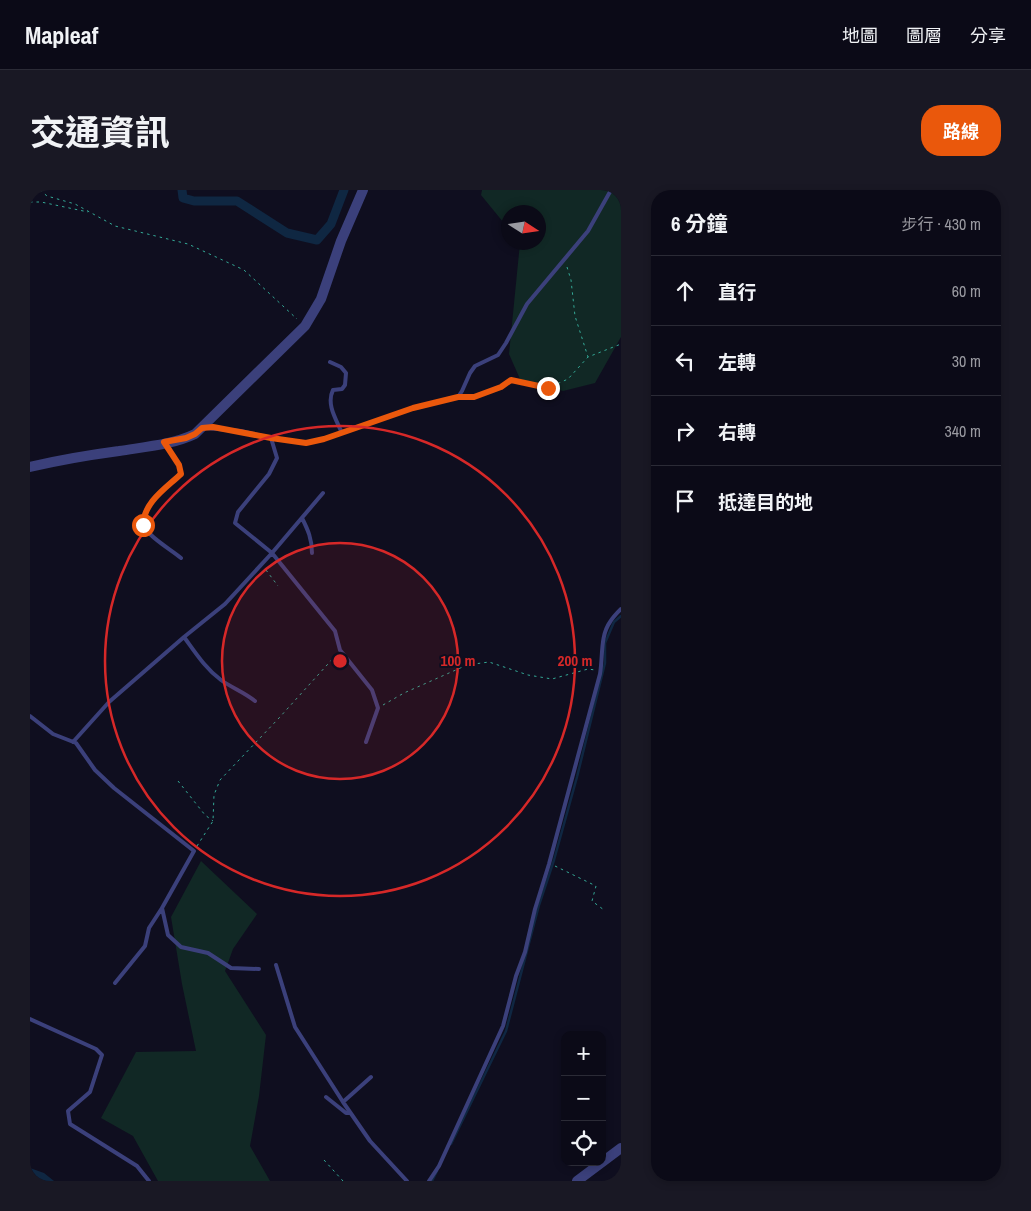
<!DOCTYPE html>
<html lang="zh-TW">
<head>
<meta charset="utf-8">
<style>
  body { margin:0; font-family:"Archivo Narrow","Noto Sans TC",sans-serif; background:#191824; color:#f1f3f6 }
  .controls { position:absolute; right:15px; bottom:15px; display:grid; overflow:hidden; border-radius:10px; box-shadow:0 2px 8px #0003 }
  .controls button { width:45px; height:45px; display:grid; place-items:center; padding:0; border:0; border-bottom:1px solid #2b2b36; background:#0b0a17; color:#f1f3f6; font:25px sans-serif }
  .compass { position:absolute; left:471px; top:15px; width:45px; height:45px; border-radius:50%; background:#0b0a17; box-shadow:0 2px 8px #0003; rotate:102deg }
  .stop { position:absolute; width:15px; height:15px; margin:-11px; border:4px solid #ea580c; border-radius:50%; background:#fff }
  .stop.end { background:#ea580c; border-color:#fff; box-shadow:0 1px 5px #0008 }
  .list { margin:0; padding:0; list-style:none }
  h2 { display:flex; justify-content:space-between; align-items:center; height:65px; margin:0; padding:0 20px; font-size:21px }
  h2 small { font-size:16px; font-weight:400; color:#9a9aa1 }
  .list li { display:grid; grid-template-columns:32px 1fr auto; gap:15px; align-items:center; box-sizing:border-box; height:70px; padding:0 20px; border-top:1px solid #2b2b36 }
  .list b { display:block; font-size:19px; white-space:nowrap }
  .list em { font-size:16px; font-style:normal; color:#9a9aa1 }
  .icon { flex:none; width:28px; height:28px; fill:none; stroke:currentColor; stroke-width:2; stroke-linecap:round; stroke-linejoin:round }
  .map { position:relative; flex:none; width:591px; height:991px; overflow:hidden; border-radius:20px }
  header { display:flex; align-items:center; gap:30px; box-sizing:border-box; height:70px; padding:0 25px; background:#0b0a17; border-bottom:1px solid #2b2b36 }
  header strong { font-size:24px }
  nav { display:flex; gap:28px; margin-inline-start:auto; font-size:18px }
  .intro { display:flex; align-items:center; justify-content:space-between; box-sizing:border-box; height:120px; padding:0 30px }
  h1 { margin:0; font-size:35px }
  .button { padding:12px 22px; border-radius:20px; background:#ea580c; color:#fff; font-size:18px; font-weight:700 }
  main { display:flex; gap:30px; padding:0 30px }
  aside { flex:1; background:#0b0a17; border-radius:20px; box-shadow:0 2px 8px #0003 }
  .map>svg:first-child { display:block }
  .green { fill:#112825 }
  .water { fill:#0f2742 }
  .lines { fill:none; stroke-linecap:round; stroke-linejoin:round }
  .stream { stroke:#0f2742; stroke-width:2.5 }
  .canal { stroke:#0f2742; stroke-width:9 }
  .path { stroke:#34aa97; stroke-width:1; stroke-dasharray:2.5 4; stroke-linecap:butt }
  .service { stroke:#3b407b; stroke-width:4 }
  .tertiary { stroke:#3b407b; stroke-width:10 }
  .route { stroke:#ea580c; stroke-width:6 }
  .ring { fill:none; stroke:#d62828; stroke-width:2.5 }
  .centre { fill:#d62828; stroke:#0f0e1f; stroke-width:2.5 }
  .ring-label { font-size:15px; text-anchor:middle; font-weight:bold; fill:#d62828; stroke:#0f0e1f; stroke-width:4; stroke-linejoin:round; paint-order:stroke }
</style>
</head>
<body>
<header>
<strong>Mapleaf</strong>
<nav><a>地圖</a><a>圖層</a><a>分享</a></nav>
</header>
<div class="intro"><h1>交通資訊</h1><a class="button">路線</a></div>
<main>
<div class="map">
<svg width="591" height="991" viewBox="0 0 591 991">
  <rect width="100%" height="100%" fill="#0f0e1f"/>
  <!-- green -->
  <path class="green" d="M 452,0 L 591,0 L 591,147 L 565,193 L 533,201 L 490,189 L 479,164 L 490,53 L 508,52 L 508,22 L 478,22 L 478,38 L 451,5 Z
    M 171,671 L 227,724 L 203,759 L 195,781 L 236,845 L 229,906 L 220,956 L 240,991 L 128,991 L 103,946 L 71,928 L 106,862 L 166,861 L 152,794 L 141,727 Z"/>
  <!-- water -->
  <path class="water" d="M 0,978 L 14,983 L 24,991 L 0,991 Z"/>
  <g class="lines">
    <!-- stream -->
    <path class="stream" d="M 421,954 L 476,841 L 509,715 L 524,670 L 547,587 L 575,473 L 575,453 L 584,432 L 591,426
      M 402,991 L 407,981"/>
    <!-- canal -->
    <path class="canal" d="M 152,0 L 153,8 L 164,11 L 207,11 L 257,43 L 287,50 L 301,34 L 314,0"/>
    <!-- path -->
    <path class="path" d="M 10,0 L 17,6 L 45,14 L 85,36 L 158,54 L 214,80 L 267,129
      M 0,12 L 11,12 L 58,22
      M 537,77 L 541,90 L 545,126 L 558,167
      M 436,207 C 451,207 468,199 481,190 L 518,198 L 538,189 L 558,167 L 591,154
      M 236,380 L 248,396
      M 353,515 L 374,503 L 437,475 L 459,472 L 498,485 L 522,489 L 558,479 L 565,480
      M 148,591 L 175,625 L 183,631
      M 167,656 L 183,631 L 184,605 L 190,590 L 249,528 L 307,464
      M 525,676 L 566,696 L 562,711 L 574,720
      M 294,970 L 313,991"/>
    <!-- service -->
    <path class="service" d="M 300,172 L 311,177 L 316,183 L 315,195 L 312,199 L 303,200 C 296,214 306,229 312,243
      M 175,238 L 211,241 L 241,248 L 276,253 L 294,249 L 383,218 L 428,207 L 432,201 L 440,183 L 445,176 L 468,165 L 476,153 L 497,114 L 558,41 L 581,0
      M 241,248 L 247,268 L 239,284 L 208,322 L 205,333 L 242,363 L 305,441 L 310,460 L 342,500 L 348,518 L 336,552
      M 136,254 L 149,275 L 151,283 C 137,297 98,324 120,344 C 129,353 141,360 151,368
      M 272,328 C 278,340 282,349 282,363
      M 154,447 C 165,462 175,478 191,490 C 202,498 214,502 225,511
      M 0,526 L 23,544 L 46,553 L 65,580 L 84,598 L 164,661 L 132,718 L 138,745 L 151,757 L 178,763 L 201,778 L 229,779
      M 43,552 L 79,512 L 154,447 L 195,414 L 242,363 L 293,303
      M 246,775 L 265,837 L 313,912 L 340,951 L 377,991
      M 85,793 L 115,756 L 119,738 L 132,718
      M 0,829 L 66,859 L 72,865 L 60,902 L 38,921 L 40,934 L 107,976 L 119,991
      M 296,907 L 316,923 L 320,923
      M 313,912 L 341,887
      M 399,991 L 409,976 L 473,836 L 486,786 L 495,762 L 505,719 L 519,674 L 570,484 C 573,467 570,446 580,432 C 583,427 587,423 591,419"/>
    <!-- tertiary -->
    <path class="tertiary" d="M 0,277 C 29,270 59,265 89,261 C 113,257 142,255 165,244 L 275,136 L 291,109 L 311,51 L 333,0
      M 547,991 L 591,958"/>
  </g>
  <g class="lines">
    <!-- route -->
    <path class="route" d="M 113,335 C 114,312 135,299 151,284 L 149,275 L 134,252 L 156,248 L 165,244 L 172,238 L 183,237 L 241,248 L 276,253 L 294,249 L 383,218 L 428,207 L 444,207 L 471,197 L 481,190 L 518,198"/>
  </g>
  <!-- distance rings -->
  <circle cx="310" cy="471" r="118" fill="#d62828" fill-opacity=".12"/>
  <g class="ring">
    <circle cx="310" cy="471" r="118"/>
    <circle cx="310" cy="471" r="235"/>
  </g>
  <circle cx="310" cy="471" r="8" class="centre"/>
  <g class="ring-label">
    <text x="428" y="476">100 m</text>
    <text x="545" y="476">200 m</text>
  </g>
</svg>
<div class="controls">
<button>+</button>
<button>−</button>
<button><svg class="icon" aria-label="locate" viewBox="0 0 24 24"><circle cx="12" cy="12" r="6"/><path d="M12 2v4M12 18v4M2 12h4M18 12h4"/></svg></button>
</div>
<svg class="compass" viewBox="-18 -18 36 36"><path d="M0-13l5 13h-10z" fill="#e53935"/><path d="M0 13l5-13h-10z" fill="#9a9aa1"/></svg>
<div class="stop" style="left:113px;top:335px"></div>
<div class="stop end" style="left:518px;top:198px"></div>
</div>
<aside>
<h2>6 分鐘<small>步行 · 430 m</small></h2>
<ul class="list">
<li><svg class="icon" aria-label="ahead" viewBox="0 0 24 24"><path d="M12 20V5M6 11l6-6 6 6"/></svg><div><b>直行</b></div><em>60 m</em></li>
<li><svg class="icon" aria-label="left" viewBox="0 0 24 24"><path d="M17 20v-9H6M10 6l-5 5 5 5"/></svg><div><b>左轉</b></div><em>30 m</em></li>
<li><svg class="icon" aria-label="right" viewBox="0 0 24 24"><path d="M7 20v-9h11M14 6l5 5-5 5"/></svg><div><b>右轉</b></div><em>340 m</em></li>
<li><svg class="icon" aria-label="arrive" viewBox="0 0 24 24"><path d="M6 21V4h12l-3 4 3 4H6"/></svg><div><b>抵達目的地</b></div></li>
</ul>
</aside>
</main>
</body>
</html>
